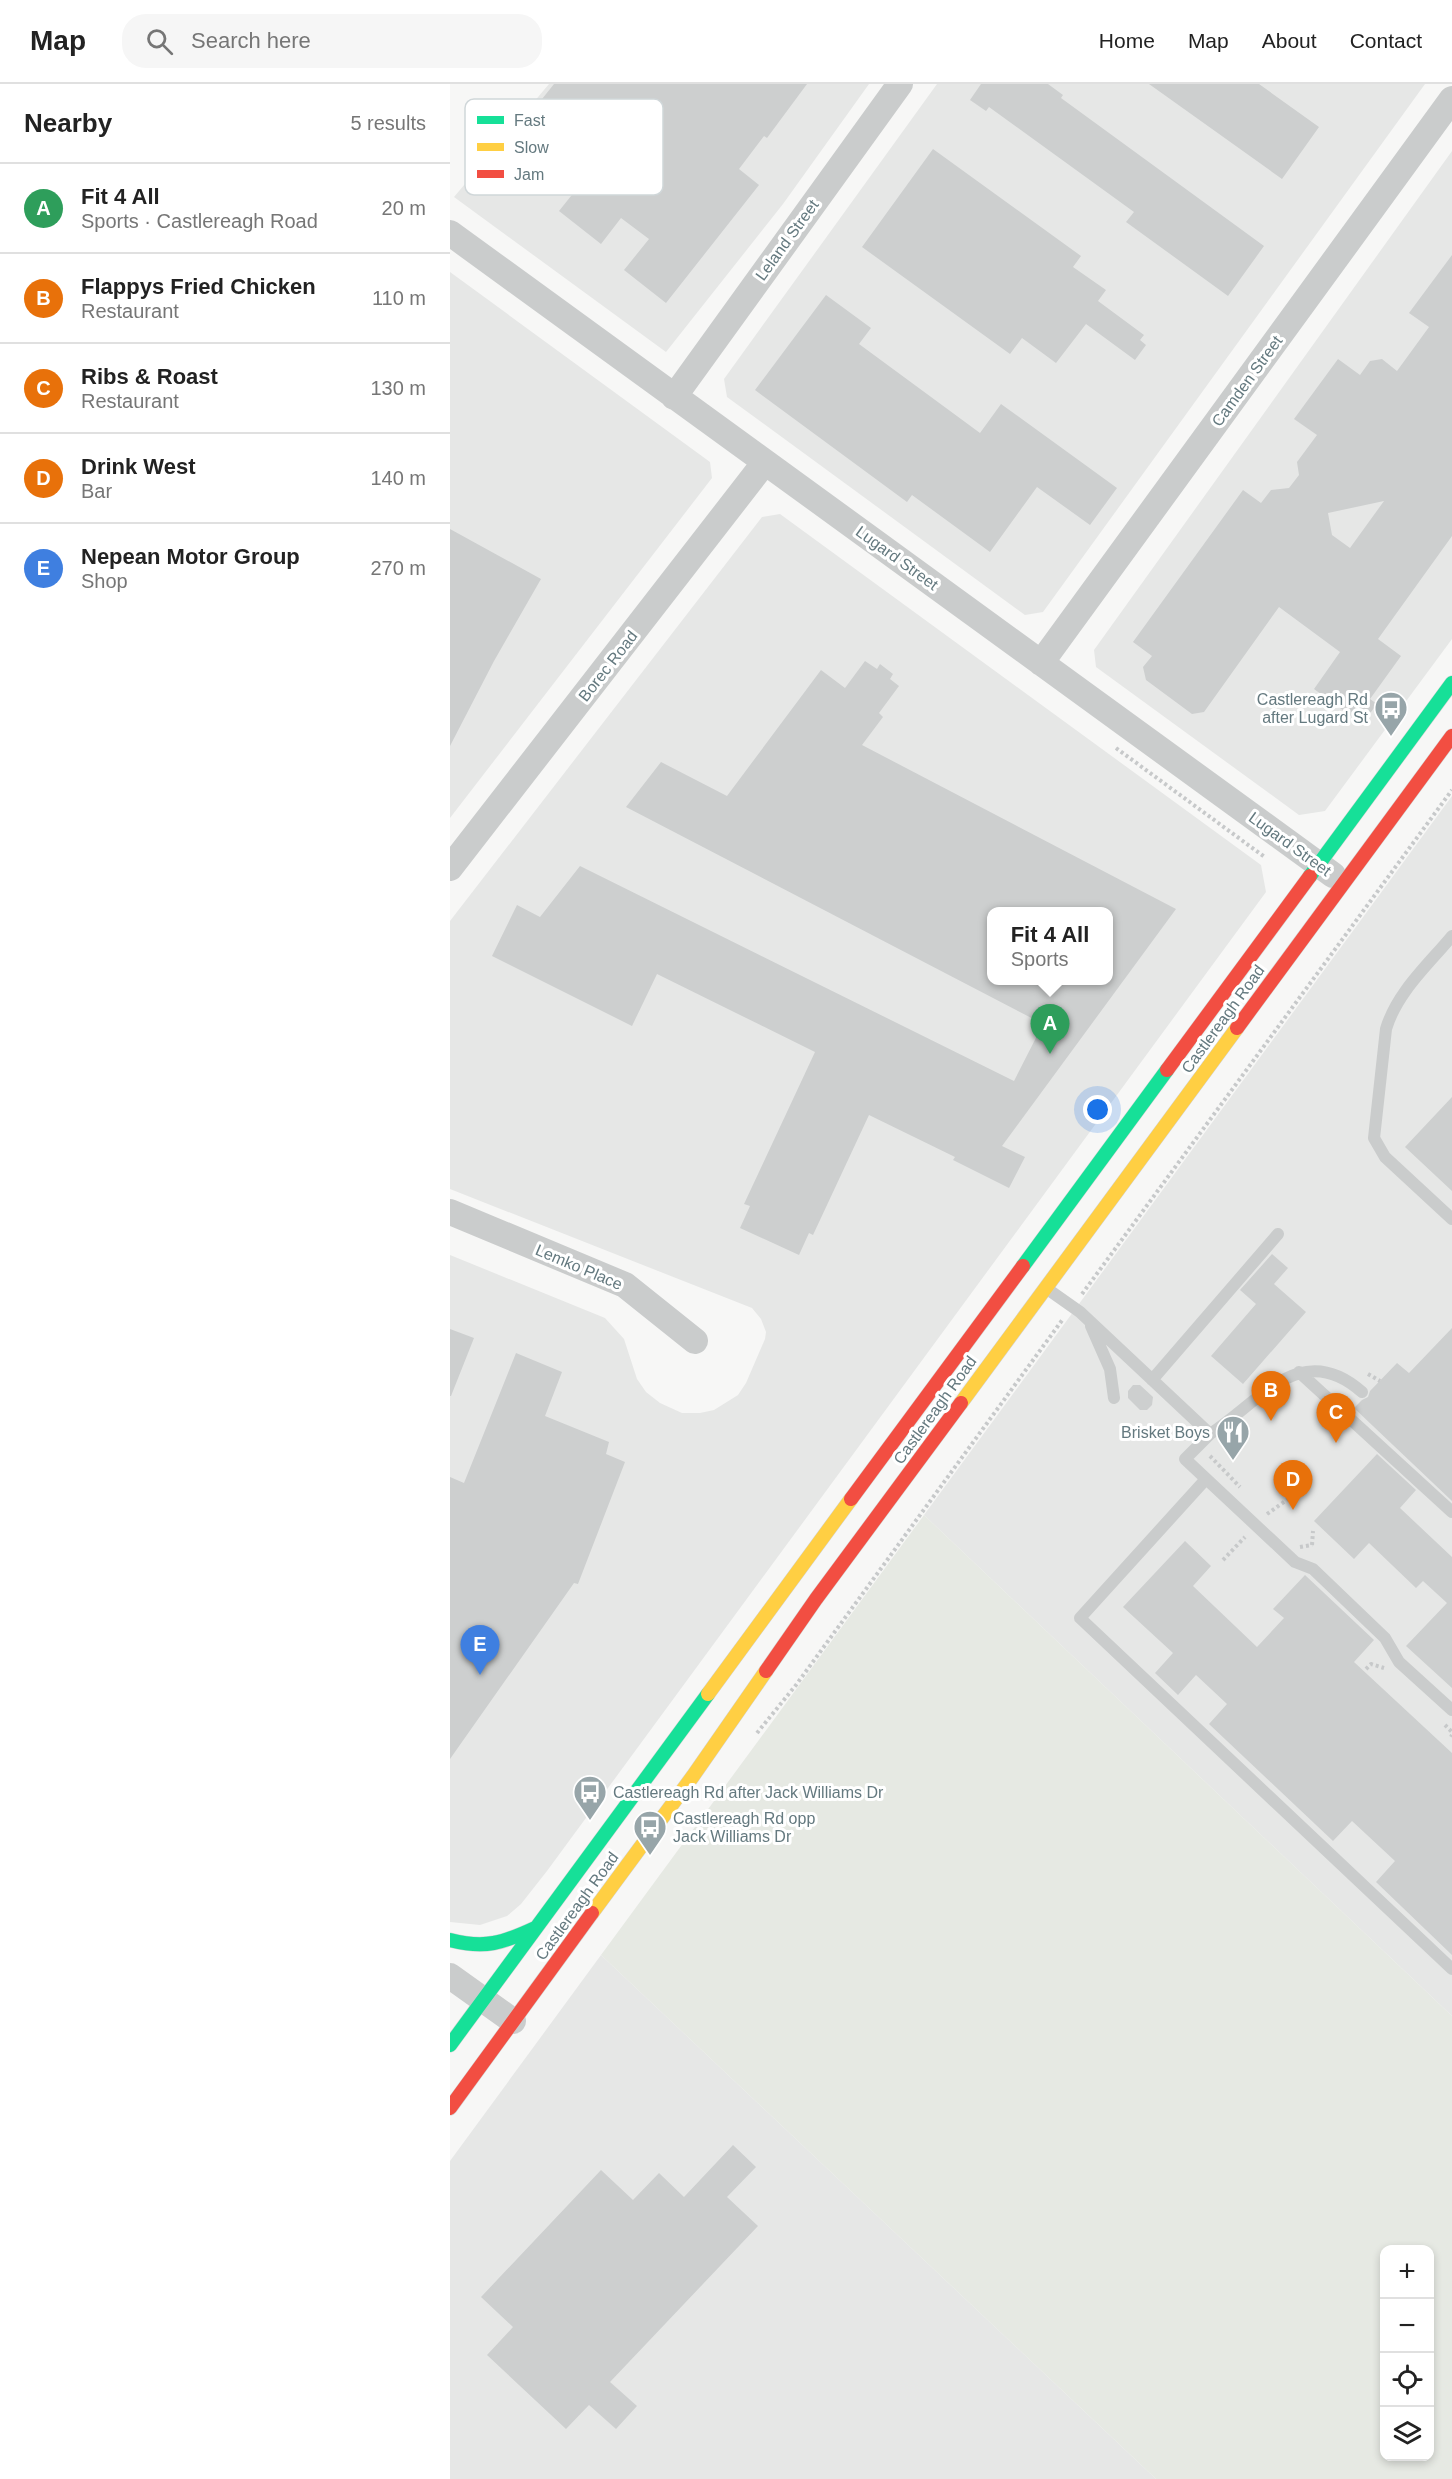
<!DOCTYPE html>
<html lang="en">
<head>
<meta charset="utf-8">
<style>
  body { margin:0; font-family:Helvetica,sans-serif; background:#f6f6f6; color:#222 }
  .controls { position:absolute; right:18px; bottom:18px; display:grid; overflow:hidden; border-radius:12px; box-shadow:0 3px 9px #0003 }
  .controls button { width:54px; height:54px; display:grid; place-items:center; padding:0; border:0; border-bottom:2px solid #e0e0e0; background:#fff; color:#222; font:30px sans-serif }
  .you { position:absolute; left:648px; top:1026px; width:21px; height:21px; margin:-15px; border:4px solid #fff; border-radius:50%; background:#1a73e8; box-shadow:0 0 0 9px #1a73e833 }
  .badge { display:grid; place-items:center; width:39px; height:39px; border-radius:50%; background:#575d5f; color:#fff; font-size:20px; font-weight:700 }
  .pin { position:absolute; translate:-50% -50px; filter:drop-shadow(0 2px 3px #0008) }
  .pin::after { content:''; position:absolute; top:32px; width:21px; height:18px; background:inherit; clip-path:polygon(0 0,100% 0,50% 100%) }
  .popup { position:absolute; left:537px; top:823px; width:126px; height:78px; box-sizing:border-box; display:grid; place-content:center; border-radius:12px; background:#fff; filter:drop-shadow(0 2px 4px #0005); font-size:20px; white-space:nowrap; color:#767676 }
  .popup b { font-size:22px; color:#222 }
  .popup::after { content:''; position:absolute; left:50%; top:100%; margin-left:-12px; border:12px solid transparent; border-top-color:#fff }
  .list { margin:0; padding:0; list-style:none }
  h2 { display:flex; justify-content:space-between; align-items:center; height:78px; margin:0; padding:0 24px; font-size:26px }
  h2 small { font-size:20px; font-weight:400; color:#767676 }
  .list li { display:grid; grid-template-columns:39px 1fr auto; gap:18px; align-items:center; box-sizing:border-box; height:90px; padding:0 24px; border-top:2px solid #e0e0e0 }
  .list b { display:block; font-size:22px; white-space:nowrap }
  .list p { margin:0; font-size:20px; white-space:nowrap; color:#767676 }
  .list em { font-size:20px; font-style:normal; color:#767676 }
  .icon { flex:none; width:33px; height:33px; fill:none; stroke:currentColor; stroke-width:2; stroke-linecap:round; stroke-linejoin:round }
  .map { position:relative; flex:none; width:1002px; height:2395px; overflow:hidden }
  header { display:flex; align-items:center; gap:36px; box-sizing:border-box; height:84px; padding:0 30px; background:#fff; border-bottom:2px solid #e0e0e0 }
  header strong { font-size:28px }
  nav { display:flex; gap:33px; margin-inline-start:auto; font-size:21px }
  .search { width:420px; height:54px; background:#f6f6f6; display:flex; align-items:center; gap:15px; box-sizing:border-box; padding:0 21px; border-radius:24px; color:#767676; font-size:22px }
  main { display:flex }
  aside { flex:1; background:#fff }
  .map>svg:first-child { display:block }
  .built { fill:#e6e7e6; fill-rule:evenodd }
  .green { fill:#e6e9e3; fill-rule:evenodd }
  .building { fill:#cdcfcf; fill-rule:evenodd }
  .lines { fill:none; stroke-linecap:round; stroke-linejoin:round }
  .fast-casing { stroke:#d2d3d3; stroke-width:15 }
  .slow-casing { stroke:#d2d3d3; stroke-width:15 }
  .jam-casing { stroke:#d2d3d3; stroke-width:15 }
  .path { stroke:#c7c9ca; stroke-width:4; stroke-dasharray:3 3; stroke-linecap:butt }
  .lane { stroke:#cacccc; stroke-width:12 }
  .street { stroke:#cacccc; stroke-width:26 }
  .fast { stroke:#16e098; stroke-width:14 }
  .slow { stroke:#ffcf43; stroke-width:14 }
  .jam { stroke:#f24e42; stroke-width:14 }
  .labels { text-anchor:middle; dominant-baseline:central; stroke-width:6; stroke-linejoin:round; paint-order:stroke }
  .street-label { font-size:16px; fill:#64797f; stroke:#fff }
  .poi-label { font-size:16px; fill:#64797f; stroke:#fff; text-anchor:end }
  .key { fill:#fff; stroke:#d0d7d9; stroke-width:1.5 }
  .key-label { font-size:16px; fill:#64797f }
</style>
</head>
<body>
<header>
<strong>Map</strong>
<div class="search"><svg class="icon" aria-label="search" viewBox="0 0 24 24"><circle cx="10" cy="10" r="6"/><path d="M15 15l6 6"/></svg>Search here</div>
<nav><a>Home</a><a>Map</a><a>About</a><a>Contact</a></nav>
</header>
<main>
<aside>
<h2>Nearby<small>5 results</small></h2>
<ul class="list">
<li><span class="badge" style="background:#2e9e5b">A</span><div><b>Fit 4 All</b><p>Sports · Castlereagh Road</p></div><em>20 m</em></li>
<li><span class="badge" style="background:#e8710a">B</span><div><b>Flappys Fried Chicken</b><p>Restaurant</p></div><em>110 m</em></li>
<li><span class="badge" style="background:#e8710a">C</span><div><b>Ribs &amp; Roast</b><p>Restaurant</p></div><em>130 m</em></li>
<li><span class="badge" style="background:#e8710a">D</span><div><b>Drink West</b><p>Bar</p></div><em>140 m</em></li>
<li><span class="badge" style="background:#3f7fe0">E</span><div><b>Nepean Motor Group</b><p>Shop</p></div><em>270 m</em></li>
</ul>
</aside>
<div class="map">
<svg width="1002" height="2395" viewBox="0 0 1002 2395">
  <rect width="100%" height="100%" fill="#f7f7f6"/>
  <!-- built -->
  <path class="built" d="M 99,0 L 419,0 L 333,120 L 216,268 L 4,113 Z
    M 487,0 L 975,0 L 593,528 L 575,531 L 277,313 L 274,295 Z
    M 1002,67 L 1002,555 L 875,727 L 849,731 L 646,583 L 644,566 Z
    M 0,188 L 260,378 L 262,394 L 0,734 Z
    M 330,430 L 811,781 L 816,808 L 97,1787 L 71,1820 L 57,1832 L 30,1841 L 0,1838 L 0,1171 L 155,1234 L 174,1255 L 187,1295 L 196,1308 L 210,1319 L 232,1329 L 250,1329 L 264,1326 L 288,1311 L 296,1299 L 315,1255 L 316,1248 L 311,1235 L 302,1224 L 0,1105 L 0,837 L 312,433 ZM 542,828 L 658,828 L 658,896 L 542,896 Z
    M 1002,712 L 1002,1932 L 474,1431 Z
    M 151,1871 L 706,2395 L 0,2395 L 0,2077 Z"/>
  <!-- green -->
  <path class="green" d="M 474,1431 L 1002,1932 L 1002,2395 L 706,2395 L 151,1871 ZM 934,2166 L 980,2166 L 980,2372 L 934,2372 Z"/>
  <!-- building -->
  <path class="building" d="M 104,0 L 357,0 L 317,54 L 314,52 L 289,85 L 309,101 L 216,219 L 174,186 L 199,155 L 171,134 L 151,160 L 109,127 L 129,102 L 98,77 L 76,105 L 42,78 Z
    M 531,0 L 598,0 L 613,11 L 611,14 L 814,162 L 778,212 L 676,138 L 684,128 L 539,23 L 536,27 L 520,16 Z
    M 699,0 L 809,0 L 869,43 L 832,95 Z
    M 483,65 L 631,172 L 623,183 L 656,206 L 648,217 L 694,251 L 690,256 L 696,261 L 685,276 L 636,240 L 606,279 L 572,254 L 560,270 L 412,163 Z
    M 1002,171 L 1002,452 L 928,555 L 951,572 L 920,615 L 927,620 L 912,640 L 864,605 L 890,568 L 829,523 L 754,628 L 742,630 L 696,596 L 693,583 L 702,572 L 683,558 L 793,406 L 811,419 L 821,406 L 839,404 L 849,391 L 847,378 L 867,351 L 844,335 L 888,275 L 910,291 L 920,277 L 932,275 L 947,287 L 979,243 L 959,229 ZM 934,417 L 900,464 L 882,451 L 878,429 Z
    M 376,211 L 421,244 L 409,260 L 530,349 L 551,320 L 667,404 L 640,441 L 587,403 L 540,468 L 462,411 L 457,418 L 305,306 Z
    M 0,445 L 91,495 L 44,577 L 0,662 Z
    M 415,577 L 427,585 L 430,580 L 443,590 L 440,595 L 449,602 L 429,629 L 433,633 L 412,661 L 726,825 L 552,1062 L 575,1073 L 559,1104 L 503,1076 L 505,1073 L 419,1031 L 363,1151 L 359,1149 L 349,1171 L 290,1144 L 300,1122 L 294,1120 L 365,968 L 207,890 L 182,942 L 42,872 L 67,821 L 90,833 L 130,782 L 564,997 L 593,940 L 176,723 L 211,678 L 277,712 L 371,586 L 395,604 ZM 542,828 L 658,828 L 658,897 L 542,897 Z
    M 1002,1013 L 1002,1107 L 955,1063 Z
    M 822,1170 L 838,1184 L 824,1200 L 856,1228 L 793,1300 L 761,1272 L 806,1220 L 790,1206 Z
    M 1002,1244 L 1002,1417 L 904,1324 L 912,1316 L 918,1313 L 920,1307 L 947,1279 L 959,1289 Z
    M 0,1245 L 24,1254 L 1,1312 L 0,1312 Z
    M 66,1269 L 112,1288 L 95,1332 L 159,1358 L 156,1370 L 175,1378 L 128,1500 L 124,1499 L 0,1675 L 0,1393 L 14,1399 Z
    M 683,1301 L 690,1301 L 703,1313 L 702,1321 L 697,1326 L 690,1326 L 678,1314 L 678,1307 Z
    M 927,1370 L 966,1406 L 950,1424 L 1002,1473 L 1002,1604 L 956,1562 L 997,1519 L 973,1497 L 966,1504 L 919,1459 L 904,1475 L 864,1437 Z
    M 735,1457 L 761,1482 L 743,1502 L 807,1563 L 834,1534 L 823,1525 L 855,1491 L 924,1556 L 904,1578 L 1002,1669 L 1002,1871 L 926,1798 L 945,1777 L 902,1737 L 883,1757 L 759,1640 L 777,1620 L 746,1591 L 728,1611 L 705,1589 L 723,1569 L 673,1523 Z
    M 283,2061 L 306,2083 L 277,2113 L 308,2142 L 160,2298 L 187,2322 L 166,2345 L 139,2321 L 116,2345 L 37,2271 L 63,2243 L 31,2213 L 151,2086 L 183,2116 L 209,2089 L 234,2113 Z"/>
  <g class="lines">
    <defs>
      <path id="fast" d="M 860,792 L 1002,599
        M 573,1182 L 717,986
        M 0,1856 C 35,1865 53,1859 85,1844
        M 0,1961 L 258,1610"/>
      <path id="slow" d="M 511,1319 L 787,944
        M 258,1610 L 401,1415
        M 142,1829 L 243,1692 L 316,1587"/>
      <path id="jam" d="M 787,944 L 1002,652
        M 717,986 L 860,792
        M 401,1415 L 573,1182
        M 316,1587 L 366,1515 L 511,1319
        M 0,2024 L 142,1829"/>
    </defs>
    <!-- fast casing -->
    <use href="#fast" class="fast-casing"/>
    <!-- slow casing -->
    <use href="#slow" class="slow-casing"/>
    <!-- jam casing -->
    <use href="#jam" class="jam-casing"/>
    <!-- path -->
    <path class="path" d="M 666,664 L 816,774
      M 632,1210 L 1002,706
      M 918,1290 L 930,1297
      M 760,1372 L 790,1403
      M 817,1430 L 856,1402
      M 862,1461 L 863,1447
      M 850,1463 L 862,1461
      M 773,1476 L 795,1453
      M 916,1585 L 921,1580 L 934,1584
      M 995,1641 L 1002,1648
      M 307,1649 L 346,1601 L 613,1235
      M 1001,1653 L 1002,1651"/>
    <!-- lane -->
    <path class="lane" d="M 1002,852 C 978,881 947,908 936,945 L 924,1054 L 935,1073 L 1002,1135
      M 596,1204 L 630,1228 L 760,1350 C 810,1318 851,1254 912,1308
      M 641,1242 L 660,1285 L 664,1314
      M 849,1288 L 1002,1428
      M 702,1296 L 828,1150
      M 760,1350 L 735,1375 L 845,1478 L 863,1485 L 935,1554 L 949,1578 L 1002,1626
      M 756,1395 L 630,1534 L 1002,1885"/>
    <!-- street -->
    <path class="street" d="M 0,149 L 883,791
      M 224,313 L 450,0
      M 591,579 L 1002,15
      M 0,784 L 315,378
      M 0,1128 L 175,1201 L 245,1257
      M 0,1892 L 63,1937"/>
    <!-- fast -->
    <use href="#fast" class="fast"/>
    <!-- slow -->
    <use href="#slow" class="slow"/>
    <!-- jam -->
    <use href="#jam" class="jam"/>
  </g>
  <!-- icons -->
  <defs>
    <symbol id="bus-pin" viewBox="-11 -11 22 30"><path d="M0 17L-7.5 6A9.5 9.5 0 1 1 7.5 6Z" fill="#97a5a9" stroke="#fff"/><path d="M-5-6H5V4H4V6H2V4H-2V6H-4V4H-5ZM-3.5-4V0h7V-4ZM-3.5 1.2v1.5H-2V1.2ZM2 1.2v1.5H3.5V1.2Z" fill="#fff"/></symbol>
    <symbol id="restaurant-pin" viewBox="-11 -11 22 30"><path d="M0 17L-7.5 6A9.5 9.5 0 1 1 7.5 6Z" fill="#97a5a9" stroke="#fff"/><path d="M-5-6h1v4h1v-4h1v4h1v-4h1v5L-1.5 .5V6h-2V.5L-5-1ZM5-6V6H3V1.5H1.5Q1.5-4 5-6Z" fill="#fff"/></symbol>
  </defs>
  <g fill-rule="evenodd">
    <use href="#bus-pin" x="922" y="605" width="38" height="52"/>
    <use href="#restaurant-pin" x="764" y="1329" width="38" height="52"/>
    <use href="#bus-pin" x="121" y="1689" width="38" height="52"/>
    <use href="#bus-pin" x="181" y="1724" width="38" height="52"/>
  </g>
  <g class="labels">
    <!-- street labels -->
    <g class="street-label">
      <text transform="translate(337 156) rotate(-54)">Leland Street</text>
      <text transform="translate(797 297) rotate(-54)">Camden Street</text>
      <text transform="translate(447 474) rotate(36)">Lugard Street</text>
      <text transform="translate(158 582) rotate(-52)">Borec Road</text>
      <text transform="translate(840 760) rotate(36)">Lugard Street</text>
      <text transform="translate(773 935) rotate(-54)">Castlereagh Road</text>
      <text transform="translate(129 1183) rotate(23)">Lemko Place</text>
      <text transform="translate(485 1326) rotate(-54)">Castlereagh Road</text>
      <text transform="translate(127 1822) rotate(-54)">Castlereagh Road</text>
    </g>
    <!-- poi labels -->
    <g class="poi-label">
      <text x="918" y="615">Castlereagh Rd<tspan x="918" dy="18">after Lugard St</tspan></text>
      <text x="760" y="1348">Brisket Boys</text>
      <text x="163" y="1708" text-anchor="start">Castlereagh Rd after Jack Williams Dr</text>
      <text x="223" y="1734" text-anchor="start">Castlereagh Rd opp<tspan x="223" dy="18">Jack Williams Dr</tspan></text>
    </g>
  </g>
  <!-- legend -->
  <rect x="15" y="15" width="198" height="96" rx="9" class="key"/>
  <rect x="27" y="32" width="27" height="8" fill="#16e098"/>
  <rect x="27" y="59" width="27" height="8" fill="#ffcf43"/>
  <rect x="27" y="86" width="27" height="8" fill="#f24e42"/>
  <g class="key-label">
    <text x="64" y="42">Fast</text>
    <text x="64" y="69">Slow</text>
    <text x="64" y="96">Jam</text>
  </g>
</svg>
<div class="controls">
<button>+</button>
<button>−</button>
<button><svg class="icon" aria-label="locate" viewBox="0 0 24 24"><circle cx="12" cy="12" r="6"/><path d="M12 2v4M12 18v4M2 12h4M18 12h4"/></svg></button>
<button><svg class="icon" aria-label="layers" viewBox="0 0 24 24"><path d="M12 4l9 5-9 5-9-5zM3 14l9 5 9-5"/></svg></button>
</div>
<div class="you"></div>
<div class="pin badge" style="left:600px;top:970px;background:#2e9e5b">A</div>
<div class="popup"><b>Fit 4 All</b>Sports</div>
<div class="pin badge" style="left:821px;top:1337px;background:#e8710a">B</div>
<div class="pin badge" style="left:886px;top:1359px;background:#e8710a">C</div>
<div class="pin badge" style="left:843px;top:1426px;background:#e8710a">D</div>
<div class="pin badge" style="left:30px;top:1591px;background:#3f7fe0">E</div>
</div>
</main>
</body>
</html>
